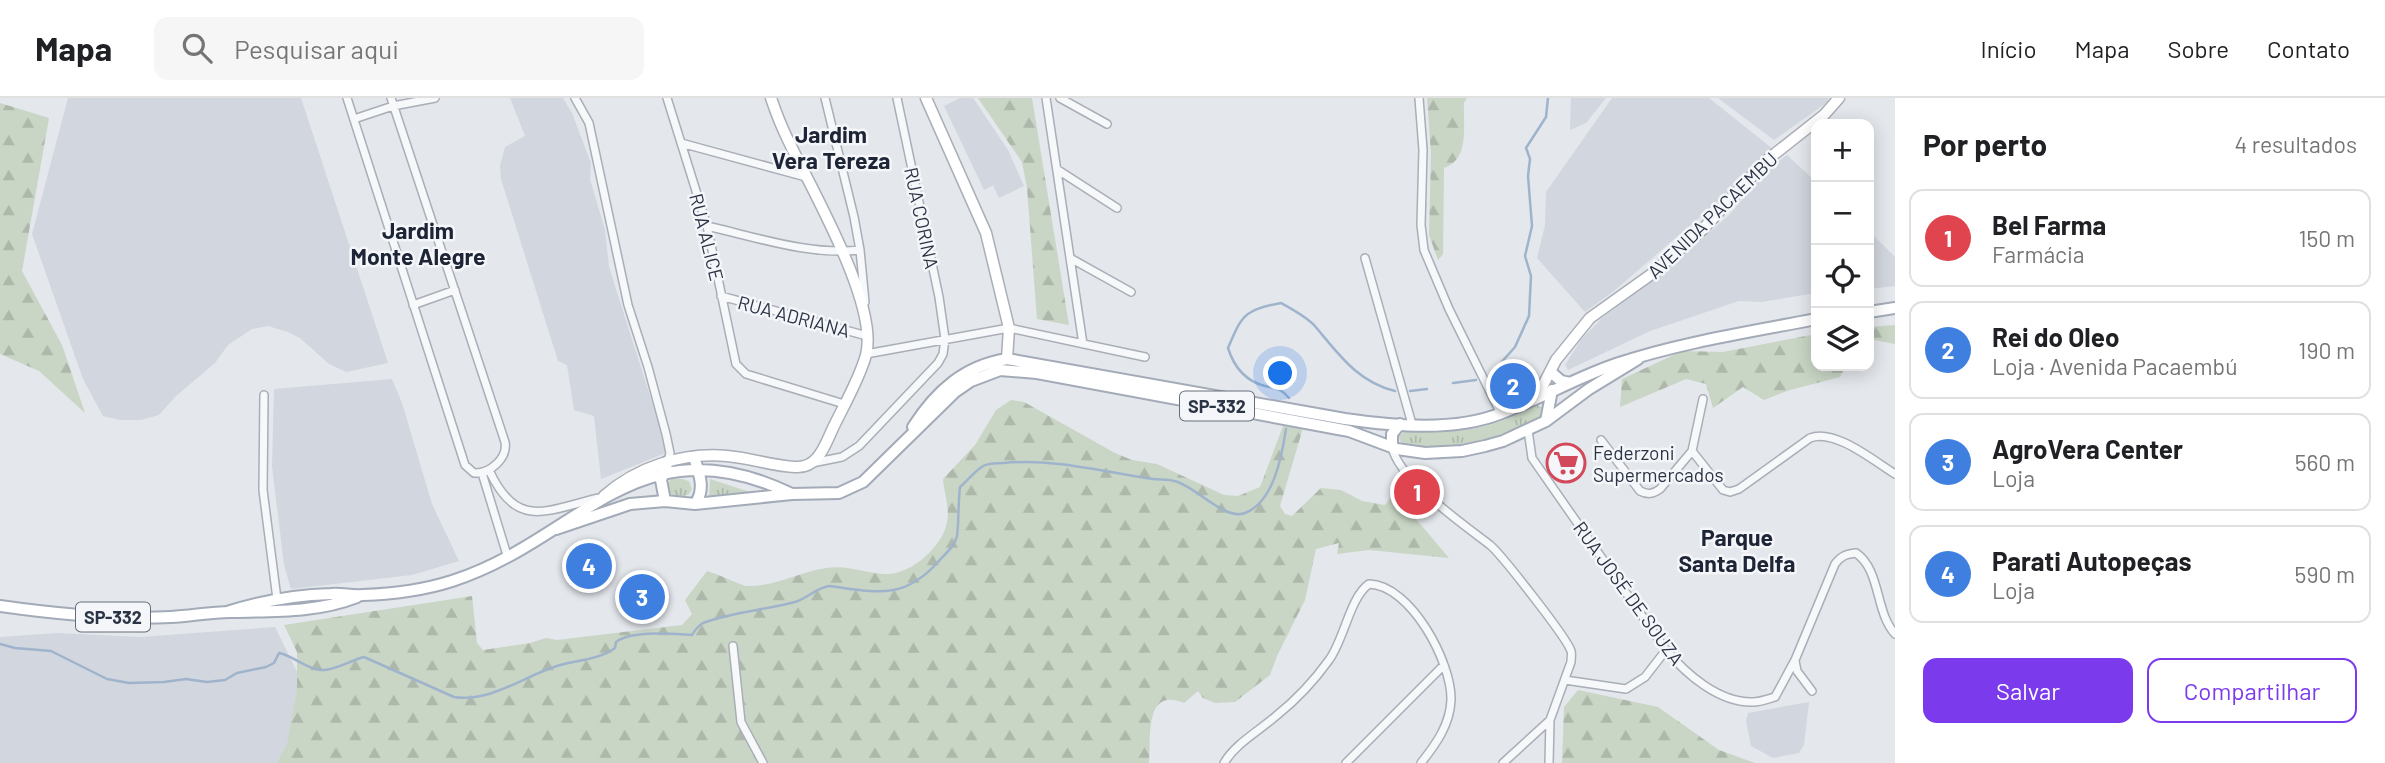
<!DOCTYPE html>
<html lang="pt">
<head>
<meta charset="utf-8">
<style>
  body { margin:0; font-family:Barlow,sans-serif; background:#f6f6f6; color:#202124 }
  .controls { position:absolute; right:21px; top:21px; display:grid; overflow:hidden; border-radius:14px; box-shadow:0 4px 18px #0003 }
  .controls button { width:63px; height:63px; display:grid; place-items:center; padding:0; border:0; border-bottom:2px solid #e0e0e0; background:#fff; color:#202124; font:35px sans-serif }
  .you { position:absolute; left:1281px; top:276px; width:24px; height:24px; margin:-18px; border:5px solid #fff; border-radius:50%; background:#1a73e8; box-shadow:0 0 0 10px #1a73e833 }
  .badge { display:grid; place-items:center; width:46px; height:46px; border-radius:50%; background:#7c3aed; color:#fff; font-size:23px; font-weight:700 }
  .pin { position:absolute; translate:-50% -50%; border:4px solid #fff; box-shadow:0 2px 7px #0006 }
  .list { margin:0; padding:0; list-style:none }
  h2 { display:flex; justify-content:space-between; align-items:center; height:91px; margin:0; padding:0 28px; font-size:30px }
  h2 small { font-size:23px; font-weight:400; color:#757577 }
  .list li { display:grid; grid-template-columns:46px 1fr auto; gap:21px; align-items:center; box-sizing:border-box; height:98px; margin:0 14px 14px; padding:0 14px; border:2px solid #e0e0e0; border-radius:14px }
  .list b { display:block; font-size:26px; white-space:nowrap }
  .list p { margin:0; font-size:23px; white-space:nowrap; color:#757577 }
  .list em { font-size:23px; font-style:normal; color:#757577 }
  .actions { display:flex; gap:14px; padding:21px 28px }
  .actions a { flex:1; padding:16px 0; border:2px solid #7c3aed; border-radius:14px; text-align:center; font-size:24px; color:#7c3aed }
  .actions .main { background:#7c3aed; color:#fff }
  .icon { flex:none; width:38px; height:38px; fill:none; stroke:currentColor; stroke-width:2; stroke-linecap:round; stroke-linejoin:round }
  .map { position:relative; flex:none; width:1895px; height:665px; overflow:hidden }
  header { display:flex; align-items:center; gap:42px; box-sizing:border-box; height:98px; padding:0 35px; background:#fff; border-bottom:2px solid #e0e0e0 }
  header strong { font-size:33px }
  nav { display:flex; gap:38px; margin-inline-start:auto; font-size:24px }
  .search { width:490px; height:63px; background:#f6f6f6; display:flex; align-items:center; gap:18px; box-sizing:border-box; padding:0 24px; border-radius:14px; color:#757577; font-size:26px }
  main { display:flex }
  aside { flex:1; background:#fff }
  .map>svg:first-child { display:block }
  .built { fill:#d2d6de }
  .grass { fill:url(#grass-tufts) }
  .forest { fill:url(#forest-firs) }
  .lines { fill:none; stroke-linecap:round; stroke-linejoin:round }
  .stream { stroke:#9fb4cc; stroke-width:2.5 }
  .street-casing { stroke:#a9aeb7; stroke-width:10 }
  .secondary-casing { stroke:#a9aeb7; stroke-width:13 }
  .primary-casing { stroke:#a3abb8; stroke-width:14 }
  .street { stroke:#f7f8fa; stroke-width:7 }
  .secondary { stroke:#fff; stroke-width:10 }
  .primary { stroke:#fff; stroke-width:10 }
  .labels { text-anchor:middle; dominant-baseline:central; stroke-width:5; stroke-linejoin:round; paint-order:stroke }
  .shield { fill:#f4f6f9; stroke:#676e7b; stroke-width:2 }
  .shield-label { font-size:18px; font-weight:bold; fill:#2b3445 }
  .street-label { font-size:19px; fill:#2b3445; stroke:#f4f6f9 }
  .poi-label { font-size:19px; fill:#2b3445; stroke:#f4f6f9; text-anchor:start }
  .quarter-label { font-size:23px; font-weight:bold; fill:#1d2536; stroke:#f4f6f9 }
</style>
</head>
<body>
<header>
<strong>Mapa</strong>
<div class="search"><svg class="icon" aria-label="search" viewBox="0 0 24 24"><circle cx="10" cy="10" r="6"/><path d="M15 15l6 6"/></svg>Pesquisar aqui</div>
<nav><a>Início</a><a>Mapa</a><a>Sobre</a><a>Contato</a></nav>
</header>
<main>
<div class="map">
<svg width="1895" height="665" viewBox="0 0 1895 665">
  <defs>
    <pattern id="grass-tufts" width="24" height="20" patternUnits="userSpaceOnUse" patternTransform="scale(1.75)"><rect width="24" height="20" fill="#c9d6c5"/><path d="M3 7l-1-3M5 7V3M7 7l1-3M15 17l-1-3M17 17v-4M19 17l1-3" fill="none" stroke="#adb8ab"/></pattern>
    <pattern id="forest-firs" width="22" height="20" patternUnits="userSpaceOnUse" patternTransform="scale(1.75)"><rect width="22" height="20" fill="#c9d6c5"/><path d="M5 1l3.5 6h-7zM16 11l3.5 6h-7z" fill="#adb8ab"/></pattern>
  </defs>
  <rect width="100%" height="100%" fill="#e4e7ec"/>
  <!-- built -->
  <path class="built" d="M 68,0 L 301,0 L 388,265 L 346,274 L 329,266 L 300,240 L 288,234 L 268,228 L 252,231 L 228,247 L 215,265 L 176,298 L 159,317 L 141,322 L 120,322 L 103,318 L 83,281 L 32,136 Z
    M 510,0 L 563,0 L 572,15 L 591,65 L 590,81 L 605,132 L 609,169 L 668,354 L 601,381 L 594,318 L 574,312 L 567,267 L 558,263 L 501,81 L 500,68 L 505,49 L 525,38 Z
    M 960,0 L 973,0 L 1008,52 L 1024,88 L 999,100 L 993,87 L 984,92 L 944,8 Z
    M 1571,0 L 1606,0 L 1586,25 L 1570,32 Z
    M 1612,0 L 1709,0 L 1773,51 L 1730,93 L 1614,193 L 1585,214 L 1537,160 L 1545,127 L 1546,94 Z
    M 1718,0 L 1829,0 L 1826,5 L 1774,42 Z
    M 1787,57 L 1816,84 L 1816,195 L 1762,204 L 1739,203 L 1650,233 L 1568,272 L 1565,267 L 1581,242 L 1601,221 L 1673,167 L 1728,118 L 1771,69 Z
    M 1869,133 L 1895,159 L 1895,188 L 1869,191 Z
    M 392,281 L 402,305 L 432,406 L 459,463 L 412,477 L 291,491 L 284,467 L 272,368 L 274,291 Z
    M 275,529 L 300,580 L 293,665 L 0,665 L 0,539 L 57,535 L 140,539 Z
    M 1809,604 L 1804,647 L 1799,655 L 1773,660 L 1751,648 L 1746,623 L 1748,615 Z"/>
  <!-- grass -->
  <path class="grass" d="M 1537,307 L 1545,311 L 1543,318 C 1515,335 1428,363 1400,343 L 1399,338 L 1408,331 C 1462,337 1489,332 1537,307 Z
    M 671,381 L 682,381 L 689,383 L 692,391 L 689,396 L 683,399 L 670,396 L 666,388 Z
    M 710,381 L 753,395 L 709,399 Z"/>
  <!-- forest -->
  <path class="forest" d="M 978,0 L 1032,0 L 1069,227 L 1037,221 L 1027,90 L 1022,64 Z
    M 1427,0 L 1467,0 L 1464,5 C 1463,28 1470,61 1444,70 L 1443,156 L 1438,162 L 1429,137 L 1431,56 Z
    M 0,5 L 49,20 L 22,173 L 62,247 L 85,315 L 39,273 L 0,256 Z
    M 1895,227 L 1895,246 L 1869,241 L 1869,229 Z
    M 1816,236 L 1816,268 L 1846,268 L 1840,279 L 1790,292 L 1764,302 L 1743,289 L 1713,310 L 1706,286 L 1686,281 L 1620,309 L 1622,281 L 1682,253 L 1723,254 Z
    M 1011,302 L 1024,304 L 1115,355 L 1132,362 L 1157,366 L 1224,397 L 1238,398 L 1260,389 L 1283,328 L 1303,330 L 1280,408 L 1285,416 L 1292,418 L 1321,390 L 1341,392 L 1362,403 L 1385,407 L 1392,398 L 1405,408 L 1449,460 L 1369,452 L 1337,456 L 1339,445 L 1316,451 L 1305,502 L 1277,558 L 1270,577 L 1235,604 L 1215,605 L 1203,600 L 1198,593 L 1184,605 C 1144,588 1151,640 1149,665 L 277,665 L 287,646 L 297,592 L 297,554 L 284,527 L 472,498 L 477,545 L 483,552 L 530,545 L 546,540 L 557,542 L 682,527 L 692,516 L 685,502 L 707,473 C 718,476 740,487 747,488 C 774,489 799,474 826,470 C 850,467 863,475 885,476 C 909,478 943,449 947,424 C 950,412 944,394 943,381 L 975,347 L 996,312 Z
    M 1578,592 L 1658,609 L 1719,652 L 1755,665 L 1562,665 L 1564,609 Z"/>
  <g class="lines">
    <!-- stream -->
    <path class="stream" d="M 1490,277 L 1515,249 L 1529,218 L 1531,178 L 1525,158 L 1532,128 L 1528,78 L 1530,61 L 1526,50 L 1546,19 L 1548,0
      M 1453,285 L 1476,282
      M 1410,293 L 1427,291
      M 1289,300 C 1282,291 1277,291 1265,288 C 1245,283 1234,269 1228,250 C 1242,217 1244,212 1281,205 C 1292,211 1305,218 1314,227 C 1338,255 1357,284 1395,293
      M 0,546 L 15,550 L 51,553 L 107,581 L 129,585 L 164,584 L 186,581 L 207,584 L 225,582 L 237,575 L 266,569 L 274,565 L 279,555 C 294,558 306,571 321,572 C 334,573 351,562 364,559 L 454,599 C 490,605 524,578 557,568 C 576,562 599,562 615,550 L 616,544 C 632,532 672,536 692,537 C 695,532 698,528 703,525 C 732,514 765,512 795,504 C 808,500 816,490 829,488 C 876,494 903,503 938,464 C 945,456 955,448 957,438 C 959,423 958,405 960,389 C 967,383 975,373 983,368 C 989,365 998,365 1004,365 C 1054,360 1104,374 1153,381 C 1160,382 1167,381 1174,383 C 1195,387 1224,423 1245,415 C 1274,404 1282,357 1286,331"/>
    <defs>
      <path id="street" d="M 347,0 L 465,367 L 474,375 C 490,376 508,360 505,344 L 391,0
        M 575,0 L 589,25 L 628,207 L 648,269 L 666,336 L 670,355 L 668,363
        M 667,0 L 707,128 L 736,266 L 746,276 L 844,306
        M 825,0 L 854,119 L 860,152 L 865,204
        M 1046,0 L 1083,246
        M 1060,0 L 1107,26
        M 1419,0 L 1423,52 L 1421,127 L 1424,152 L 1449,211 L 1501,316
        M 354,21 L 393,8 L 435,0
        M 681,45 L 806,79
        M 1058,72 L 1117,110
        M 707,128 C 756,139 810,158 860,152
        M 1070,160 L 1131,194
        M 1365,160 L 1412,326
        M 721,198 L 867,238
        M 413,207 L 455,192
        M 866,256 L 1009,230 L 1145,259
        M 264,297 L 263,392 L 277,501
        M 1528,332 L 1532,360 L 1666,552 C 1686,576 1719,605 1753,604 C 1760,604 1768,601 1775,599 L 1795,562 L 1835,466 C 1841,458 1846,456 1856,455 C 1881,472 1875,514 1895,536
        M 1601,342 L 1640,393 C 1648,397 1653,396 1660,391 L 1692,353 L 1703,301
        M 1392,349 C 1399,382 1463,426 1490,447 C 1501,456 1567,540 1571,553 C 1572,555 1571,561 1571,564 L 1550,622 L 1503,665
        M 1692,353 L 1723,392 L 1730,394 L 1739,391 L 1810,340 C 1834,330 1874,363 1895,376
        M 812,365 L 842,359 L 859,348 L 938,265 L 943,256 L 945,241 L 939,199 L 897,0
        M 489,372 C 517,433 546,412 599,400
        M 482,375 L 507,457
        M 733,548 L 741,624 L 763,665
        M 1795,563 L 1797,573 L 1812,593
        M 1565,582 L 1626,591 L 1645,579 L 1666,552
        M 1224,665 C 1236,645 1259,633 1276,618 C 1296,602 1314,583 1329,562 C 1344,542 1350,499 1369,486 C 1411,487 1452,565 1451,602 C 1450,627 1436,646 1421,665
        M 1346,665 L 1444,567
        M 1549,665 L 1550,622"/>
      <path id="secondary" d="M 926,0 L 986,135 L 1009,230 L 1007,261
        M 1537,299 L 1556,262 L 1590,220 L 1653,175 L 1703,131 L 1767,62 L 1824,17 L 1839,0
        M 604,398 C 637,369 683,354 727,358 C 750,360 773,368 795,369 C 818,371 825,347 833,330 C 844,307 859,282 866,257 C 879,207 812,92 789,44 C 782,30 776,15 771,0"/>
      <path id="primary" d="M 1869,214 L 1895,210
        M 1553,276 L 1561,283 L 1570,285
        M 1546,323 L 1552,292
        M 913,329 C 936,293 964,268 1007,261 L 1345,321 C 1394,328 1455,334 1502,315 C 1542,300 1579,278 1619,265 C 1683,244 1750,234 1816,221
        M 1392,349 L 1392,336 L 1400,326
        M 694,359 C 699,375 706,391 695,406
        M 665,403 L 661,382 L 668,363
        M 556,431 L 630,406 L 665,403 L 695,406 L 792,396 L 839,395 L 863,384 L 955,294 L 971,283 L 1000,272 L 1037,275 L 1349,333 L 1397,351 L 1425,355 L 1462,353 L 1485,348 L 1503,343 L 1546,323 L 1589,291 L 1638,261
        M 0,508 C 56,516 114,522 171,519 C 191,518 211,514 230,514 C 274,513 316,515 357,499
        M 227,514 C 261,503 295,497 331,496 C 342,495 352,498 363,497 C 392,496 424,492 452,483 C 582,441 636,321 792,396"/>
    </defs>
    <!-- street casing -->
    <use href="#street" class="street-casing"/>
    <!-- secondary casing -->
    <use href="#secondary" class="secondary-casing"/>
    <!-- primary casing -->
    <use href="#primary" class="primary-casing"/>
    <!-- street -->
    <use href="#street" class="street"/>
    <!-- secondary -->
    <use href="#secondary" class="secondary"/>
    <!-- primary -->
    <use href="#primary" class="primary"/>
  </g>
  <!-- icons -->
  <defs>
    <symbol id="supermarket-ring" viewBox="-11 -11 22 22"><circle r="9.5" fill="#f4f6f9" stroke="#d1495b" stroke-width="1.5"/><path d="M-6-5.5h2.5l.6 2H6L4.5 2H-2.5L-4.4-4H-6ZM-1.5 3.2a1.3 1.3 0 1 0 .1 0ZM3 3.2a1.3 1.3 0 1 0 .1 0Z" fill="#d1495b"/></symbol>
  </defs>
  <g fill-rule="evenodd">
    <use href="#supermarket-ring" x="1544" y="343" width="44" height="44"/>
  </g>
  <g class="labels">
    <!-- shield labels -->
    <g class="shield">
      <rect x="1180" y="293.5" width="74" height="29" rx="5"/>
      <rect x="76" y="504.5" width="74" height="29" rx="5"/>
    </g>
    <g class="shield-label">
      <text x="1217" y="308">SP-332</text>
      <text x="113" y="519">SP-332</text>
    </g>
    <!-- street labels -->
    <g class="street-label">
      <text transform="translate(1712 117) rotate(-44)">AVENIDA PACAEMBU</text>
      <text transform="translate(922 120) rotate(78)">RUA CORINA</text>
      <text transform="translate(707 139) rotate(76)">RUA ALICE</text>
      <text transform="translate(794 218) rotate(15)">RUA ADRIANA</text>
      <text transform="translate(1629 495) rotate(54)">RUA JOSÉ DE SOUZA</text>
    </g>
    <!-- poi labels -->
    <g class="poi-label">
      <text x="1593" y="354">Federzoni<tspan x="1593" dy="22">Supermercados</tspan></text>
    </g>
    <!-- quarter labels -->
    <g class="quarter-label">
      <text x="831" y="36">Jardim<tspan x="831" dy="26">Vera Tereza</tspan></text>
      <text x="418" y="132">Jardim<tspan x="418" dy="26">Monte Alegre</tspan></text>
      <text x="1737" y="439">Parque<tspan x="1737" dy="26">Santa Delfa</tspan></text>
    </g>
  </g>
</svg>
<div class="controls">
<button>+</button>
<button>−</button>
<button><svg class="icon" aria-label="locate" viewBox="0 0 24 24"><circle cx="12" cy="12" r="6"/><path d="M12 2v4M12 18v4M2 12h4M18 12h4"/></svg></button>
<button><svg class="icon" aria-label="layers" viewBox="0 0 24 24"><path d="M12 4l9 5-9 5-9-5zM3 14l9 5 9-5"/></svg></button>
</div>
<div class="you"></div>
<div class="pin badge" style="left:1417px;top:394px;background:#e0444e">1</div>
<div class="pin badge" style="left:1513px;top:288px;background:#3f7fe0">2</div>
<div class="pin badge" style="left:642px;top:499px;background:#3f7fe0">3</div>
<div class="pin badge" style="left:589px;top:468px;background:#3f7fe0">4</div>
</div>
<aside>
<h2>Por perto<small>4 resultados</small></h2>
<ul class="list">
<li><span class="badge" style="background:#e0444e">1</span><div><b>Bel Farma</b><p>Farmácia</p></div><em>150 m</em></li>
<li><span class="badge" style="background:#3f7fe0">2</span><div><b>Rei do Oleo</b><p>Loja · Avenida Pacaembú</p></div><em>190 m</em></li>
<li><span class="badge" style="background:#3f7fe0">3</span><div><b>AgroVera Center</b><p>Loja</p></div><em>560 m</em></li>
<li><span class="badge" style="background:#3f7fe0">4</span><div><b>Parati Autopeças</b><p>Loja</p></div><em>590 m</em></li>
</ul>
<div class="actions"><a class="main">Salvar</a><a>Compartilhar</a></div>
</aside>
</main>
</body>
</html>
